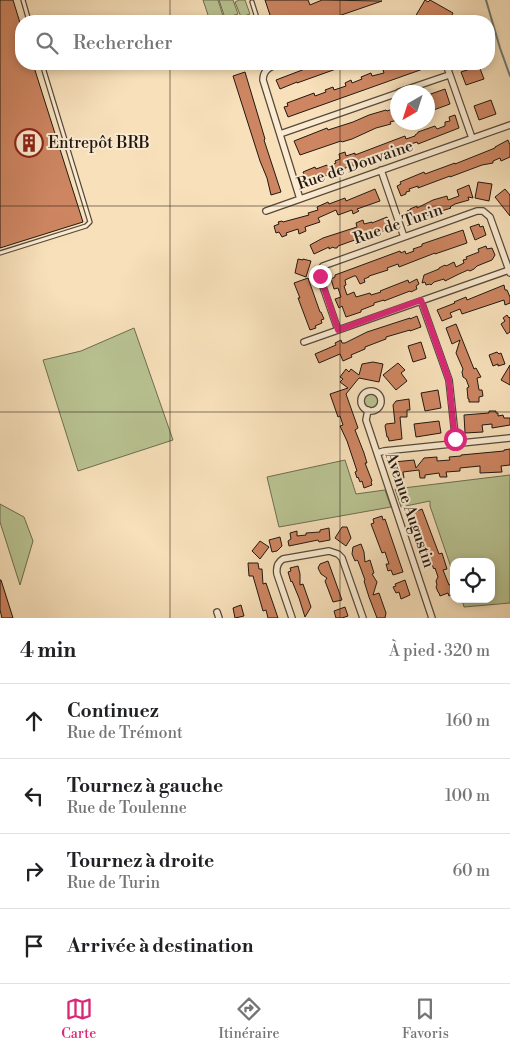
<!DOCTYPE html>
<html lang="fr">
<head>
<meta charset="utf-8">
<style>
  body { margin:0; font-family:"Libre Bodoni",serif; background:#f2f2f2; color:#202124 }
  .controls { position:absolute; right:15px; bottom:15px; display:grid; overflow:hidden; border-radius:10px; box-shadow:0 2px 8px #0003 }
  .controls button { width:45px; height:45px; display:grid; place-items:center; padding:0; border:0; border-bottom:1px solid #e0e0e0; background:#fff; color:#202124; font:25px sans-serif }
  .compass { position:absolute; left:390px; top:85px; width:45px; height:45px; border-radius:50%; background:#fff; box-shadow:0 2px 8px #0003; rotate:219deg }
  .stop { position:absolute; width:15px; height:15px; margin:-11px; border:4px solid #db2777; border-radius:50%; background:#fff }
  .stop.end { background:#db2777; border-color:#fff; box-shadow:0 1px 5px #0008 }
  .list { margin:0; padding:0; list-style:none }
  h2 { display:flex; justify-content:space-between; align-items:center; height:65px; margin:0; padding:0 20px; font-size:21px }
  h2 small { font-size:16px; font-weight:400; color:#757577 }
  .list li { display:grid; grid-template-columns:32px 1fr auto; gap:15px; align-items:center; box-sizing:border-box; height:75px; padding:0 20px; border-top:1px solid #e0e0e0 }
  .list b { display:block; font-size:19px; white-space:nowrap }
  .list p { margin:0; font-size:16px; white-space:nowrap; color:#757577 }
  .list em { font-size:16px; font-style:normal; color:#757577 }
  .icon { flex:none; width:28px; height:28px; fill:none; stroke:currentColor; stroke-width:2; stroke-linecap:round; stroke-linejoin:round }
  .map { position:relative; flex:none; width:510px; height:618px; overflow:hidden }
  .search { position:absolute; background:#fff; box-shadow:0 2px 8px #0003; left:15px; right:15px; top:15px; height:55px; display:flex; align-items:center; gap:12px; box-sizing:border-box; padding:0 18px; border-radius:20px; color:#757577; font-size:19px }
  .sheet { height:365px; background:#fff }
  nav { display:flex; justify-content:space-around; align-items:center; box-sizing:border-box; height:70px; border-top:1px solid #e0e0e0; background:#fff; font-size:14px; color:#757577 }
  nav a { display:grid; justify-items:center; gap:2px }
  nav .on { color:#db2777 }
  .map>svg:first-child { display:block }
  .green { fill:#b9c392; stroke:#6d6d51 }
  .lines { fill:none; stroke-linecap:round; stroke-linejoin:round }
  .stream { stroke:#6d7975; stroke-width:2 }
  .building { fill:#ce8662; stroke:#211710 }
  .lane-casing { stroke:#56493a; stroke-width:5.5 }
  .street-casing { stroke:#56493a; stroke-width:8 }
  .lane { stroke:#faebd2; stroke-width:3 }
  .street { stroke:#faebd2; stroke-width:5.5 }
  .route { stroke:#db2777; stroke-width:6 }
  .grid { fill:none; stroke:#211710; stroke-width:1; stroke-opacity:0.55 }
  .labels { text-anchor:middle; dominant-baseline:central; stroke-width:4; stroke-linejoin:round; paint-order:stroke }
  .poi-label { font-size:16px; fill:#211710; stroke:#faebd2; text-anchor:start }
  .street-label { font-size:16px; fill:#211710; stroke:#faebd2 }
</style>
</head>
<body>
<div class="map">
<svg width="510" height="618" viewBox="0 0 510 618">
  <rect width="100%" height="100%" fill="#f7e0ba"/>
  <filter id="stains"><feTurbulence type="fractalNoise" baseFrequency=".004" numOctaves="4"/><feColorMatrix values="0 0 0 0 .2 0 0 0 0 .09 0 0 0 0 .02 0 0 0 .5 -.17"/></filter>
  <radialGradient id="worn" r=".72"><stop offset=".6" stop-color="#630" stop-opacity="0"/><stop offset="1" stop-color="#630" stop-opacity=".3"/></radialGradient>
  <!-- green -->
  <path class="green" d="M 203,0 L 218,0 L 224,19 L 217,21 L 210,21 Z
    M 219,0 L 233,0 L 238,14 L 225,18 Z
    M 239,0 L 245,0 L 250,14 L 241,17 L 235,2 Z
    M 134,328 L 173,440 L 78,471 L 43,360 L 81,351 Z
    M364 401a7 7 0 1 1 14 0a7 7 0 1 1-14 0Z
    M 345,460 L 356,494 L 385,490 L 391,507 L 279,527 L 267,477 Z
    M 510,475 L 510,603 L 464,607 L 462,599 L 491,599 L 491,562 L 454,562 L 454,576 L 430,506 L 430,501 L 401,507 L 395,489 Z
    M 0,504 L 24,517 L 33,541 L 20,585 L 0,522 Z"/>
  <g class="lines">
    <!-- stream -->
    <path class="stream" d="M 486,0 L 500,48 L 510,76"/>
  </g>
  <!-- building -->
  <path class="building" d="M 0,0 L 13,0 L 21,26 L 21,64 L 33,64 L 83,222 L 0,248 Z
    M 265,0 L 308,0 L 310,5 L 322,0 L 382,1 L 324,21 L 272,21 Z
    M 425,0 L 428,2 L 430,0 L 453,13 L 452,15 L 455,17 L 452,21 L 417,21 L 419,18 L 415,17 Z
    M 318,64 L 350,64 L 297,83 L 297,82 L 280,89 L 276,80 Z
    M 401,64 L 437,64 L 288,117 L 284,107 L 288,106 L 287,103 L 314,93 L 315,96 L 326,92 L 325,90 L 333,87 L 334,90 L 346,86 L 345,83 L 351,80 L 352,83 L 362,79 L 361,77 L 371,73 L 372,76 L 384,73 L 383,70 L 392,66 L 393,69 L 402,66 Z
    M 479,66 L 484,79 L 466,85 L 461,72 Z
    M 245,72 L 265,139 L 264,140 L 281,192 L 271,195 L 267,178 L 260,161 L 233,76 Z
    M 445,89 L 450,104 L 428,112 L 428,95 Z
    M 491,100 L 496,114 L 479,120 L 474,106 Z
    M 398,107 L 398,120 L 390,122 L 391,124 L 376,128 L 352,139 L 342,142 L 341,141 L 300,155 L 294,141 L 327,128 L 328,130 L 353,122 L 369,115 L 386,110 L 387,111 Z
    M 455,115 L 459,128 L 418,144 L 417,142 L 408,145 L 408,147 L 394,153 L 385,155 L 384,154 L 353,166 L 353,165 L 310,182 L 310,181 L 307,182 L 303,172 L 315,167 L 316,169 L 327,165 L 328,167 L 336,163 L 335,161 L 340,159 L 339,154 L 345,152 L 346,156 L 355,153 L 355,155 L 397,139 L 405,136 L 406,139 L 415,136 L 415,135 L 418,133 L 418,132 L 435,126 L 437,129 L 445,126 L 445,122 L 450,121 L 449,117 Z
    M 508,140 L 510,145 L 510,157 L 501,161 L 500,158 L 493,161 L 493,163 L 482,165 L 450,177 L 450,176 L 418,188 L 418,186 L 409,189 L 410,191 L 406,192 L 406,194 L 401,196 L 397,186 L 401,184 L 400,182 L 424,172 L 425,174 L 455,163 L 455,164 L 495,148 L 495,147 Z
    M 478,182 L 492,184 L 489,201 L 475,198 Z
    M 469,185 L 473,198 L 468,197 L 469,200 L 455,204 L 450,207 L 451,208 L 413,220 L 412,219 L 410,219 L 407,211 L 410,210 L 410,209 L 417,206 L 417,208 L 433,200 L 447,196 L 448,200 L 459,196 L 457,190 Z
    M 375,189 L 380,201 L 357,209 L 359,211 L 353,214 L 352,210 L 338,215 L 336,210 L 318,218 L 320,222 L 305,227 L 306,231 L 299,234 L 298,229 L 286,233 L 287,235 L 282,237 L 279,232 L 276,233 L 274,226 L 279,224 L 278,222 L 282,221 L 283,222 L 309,215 L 308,213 L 318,210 L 317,207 L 328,202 L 329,204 L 345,198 L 346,201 Z
    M 505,189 L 510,195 L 510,216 L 495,197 Z
    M 387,217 L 390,226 L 386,228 L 386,230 L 378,233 L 377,232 L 338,246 L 337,248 L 334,248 L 333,247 L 329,249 L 329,247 L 314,254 L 310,245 L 323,238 L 357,227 L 356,223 L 363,220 L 364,224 L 372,222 L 372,223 Z
    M 479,224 L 480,227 L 483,226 L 486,235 L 475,240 L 470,227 Z
    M 463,230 L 467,243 L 435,254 L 435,253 L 399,267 L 398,264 L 387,268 L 388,270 L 369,276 L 369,277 L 364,279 L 365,282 L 360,284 L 356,276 L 354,276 L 345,280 L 346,285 L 344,286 L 347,295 L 354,292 L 356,297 L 370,293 L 371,295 L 381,292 L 380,291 L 408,280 L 409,283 L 417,279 L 419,284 L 416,286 L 417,289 L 411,292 L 410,291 L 384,301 L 384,300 L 374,303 L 374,305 L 361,310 L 361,312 L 346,317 L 342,306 L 339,308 L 335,299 L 341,297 L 338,288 L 334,289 L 331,279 L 335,277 L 335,275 L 400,251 L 401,253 L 405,251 L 406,254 L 414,251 L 413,249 L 422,246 L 422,244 Z
    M 486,246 L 487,249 L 492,248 L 495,255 L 492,260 L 477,266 L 474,269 L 470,271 L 468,270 L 459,274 L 445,281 L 444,279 L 434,282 L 431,285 L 430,284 L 426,285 L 425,282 L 422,283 L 424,275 L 439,269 L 439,268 L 445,265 L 446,266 L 454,262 L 456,267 L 464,263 L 463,260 L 467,259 L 466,257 L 479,252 L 478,249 Z
    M 298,259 L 303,260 L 303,259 L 311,261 L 306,277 L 295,273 Z
    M 308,278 L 320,312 L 321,312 L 324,319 L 321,320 L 322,323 L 315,326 L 316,328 L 310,330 L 298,298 L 300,298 L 294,283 Z
    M 504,285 L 505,290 L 507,290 L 510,297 L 510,303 L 505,305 L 504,300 L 462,314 L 460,309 L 450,313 L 452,317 L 442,321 L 437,310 L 455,303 L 454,302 L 466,297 L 467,300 Z
    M 507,315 L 509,318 L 510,317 L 510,332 L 507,334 L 501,324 L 505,321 L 503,318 Z
    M 417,316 L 421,327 L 410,331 L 410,330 L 386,337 L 386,339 L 365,347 L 365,349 L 351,355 L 352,357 L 343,361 L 340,354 L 319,363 L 315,354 L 336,345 L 335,343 L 341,340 L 342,343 L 345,343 L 367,332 L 410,318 L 410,319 Z
    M 456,324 L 474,369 L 476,368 L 481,377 L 477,378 L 479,390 L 482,390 L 483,396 L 479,397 L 479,402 L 469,402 L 469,399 L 468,399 L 467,388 L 469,387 L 466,379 L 463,377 L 462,372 L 463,369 L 456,353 L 460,340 L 452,344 L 446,328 Z
    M 421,342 L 426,358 L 413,362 L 408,346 Z
    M 497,352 L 499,354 L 501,353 L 505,364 L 498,366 L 498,364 L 493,366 L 489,355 Z
    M 373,362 L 383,364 L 379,382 L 359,378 L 346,394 L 358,428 L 355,430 L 364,453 L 367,463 L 365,463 L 372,481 L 371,482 L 372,485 L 364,488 L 362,481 L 360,482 L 358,477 L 357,478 L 355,472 L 357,471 L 347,441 L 340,426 L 343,425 L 340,416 L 338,417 L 330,394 L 348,388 L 340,382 L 343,379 L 340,377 L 346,369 L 349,372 L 351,369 L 359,375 L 362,364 Z
    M 398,363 L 405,370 L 401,373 L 407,381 L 396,390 L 383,375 Z
    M 510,365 L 510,385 L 501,380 Z
    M 438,390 L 441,408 L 425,411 L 421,393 Z
    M 409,399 L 410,410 L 407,410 L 407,417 L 400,417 L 402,439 L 389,441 L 388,437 L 387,437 L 385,426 L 386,424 L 395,423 L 393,405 L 396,401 Z
    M 489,411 L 496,411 L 496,413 L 498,413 L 498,416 L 503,415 L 504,418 L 510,418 L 510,425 L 492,428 L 492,424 L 482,425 L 483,432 L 465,433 L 464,415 L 489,413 Z
    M 439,421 L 441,433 L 416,437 L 414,424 Z
    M 510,449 L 510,465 L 501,466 L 502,472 L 480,473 L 480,466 L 460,468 L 460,471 L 446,472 L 447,477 L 440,477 L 439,473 L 425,475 L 425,478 L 420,478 L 419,470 L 403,472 L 404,478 L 398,479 L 396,470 L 395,470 L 394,462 L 414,460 L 416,468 L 424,458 L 437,457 L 437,461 L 450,460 L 449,457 L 461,456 L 461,455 L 504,451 L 504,450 Z
    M 422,509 L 439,554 L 442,553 L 447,569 L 443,570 L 449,585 L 452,584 L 454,589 L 454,594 L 449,596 L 448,593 L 440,596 L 439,593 L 438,592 L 436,587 L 437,585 L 436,581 L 438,577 L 435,568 L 434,569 L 431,563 L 429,563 L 410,514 Z
    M 382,516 L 383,520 L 385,519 L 403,572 L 393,575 L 391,570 L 388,571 L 386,564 L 389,564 L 385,552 L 382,553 L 371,524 L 374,523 L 373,519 Z
    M 342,527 L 347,527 L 351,538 L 346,546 L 335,538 Z
    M 329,528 L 330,540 L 319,542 L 318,540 L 289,546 L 288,541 L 291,539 L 290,533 L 297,531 L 297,536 L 306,535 L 306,533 L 320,532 L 320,530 Z
    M 280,537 L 282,546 L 277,551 L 272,552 L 269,540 Z
    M 260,541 L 269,547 L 260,559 L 252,551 Z
    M 361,544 L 364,552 L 365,562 L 370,560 L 374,573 L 372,574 L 377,582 L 373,595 L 379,593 L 386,613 L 385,618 L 377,618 L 369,597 L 364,581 L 365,580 L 358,561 L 357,560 L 355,561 L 352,554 L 353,547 Z
    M 328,561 L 342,600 L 333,602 L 325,581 L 327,578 L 321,574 L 318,568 L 320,564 Z
    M 248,563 L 258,563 L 259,569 L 262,569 L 263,584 L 266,583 L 278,618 L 268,618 L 266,610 L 263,611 L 253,576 L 249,576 Z
    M 298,566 L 300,574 L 300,585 L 303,584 L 311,607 L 305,617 L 299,598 L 292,581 L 291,582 L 288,572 L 291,571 L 290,568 Z
    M 0,580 L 1,580 L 13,618 L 2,618 L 0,610 Z
    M 405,580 L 410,595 L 401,599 L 399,592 L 396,593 L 393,587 L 396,586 L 395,584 Z
    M 241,605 L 244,616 L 235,618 L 233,608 Z
    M 345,607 L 348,616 L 342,618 L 336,618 L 334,611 Z"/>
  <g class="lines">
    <defs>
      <path id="lane" d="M 23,0 L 29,21
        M 252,2 L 258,21
        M 0,253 L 86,226 L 90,222 L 42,64"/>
      <path id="street" d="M 278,64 C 270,67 263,70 263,80 L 300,199
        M 446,64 L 472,138
        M 399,92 L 449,75
        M 280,134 L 398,93
        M 381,170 L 404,237
        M 266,211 L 510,125
        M 421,301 L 449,380 L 456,444
        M 338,330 L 320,278 L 320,270 L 323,266 L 477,211 L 483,211 L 490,217 L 510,273
        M 304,342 L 509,270
        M361 401a10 10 0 1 1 20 0a10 10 0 1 1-20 0Z
        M 368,410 L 366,420 L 432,618
        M 377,453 L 384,451 L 510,438
        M 217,612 L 219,618
        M 292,618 L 277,574 C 276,567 278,562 283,559 L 329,551 L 338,554 L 342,558 L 363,618"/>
    </defs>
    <!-- lane casing -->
    <use href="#lane" class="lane-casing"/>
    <!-- street casing -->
    <use href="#street" class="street-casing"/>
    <!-- lane -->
    <use href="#lane" class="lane"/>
    <!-- street -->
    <use href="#street" class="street"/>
  </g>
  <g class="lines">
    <!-- route -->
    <path class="route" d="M 320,276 L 338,330 L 421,300 L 449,380 L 455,439"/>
  </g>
  <!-- grid -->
  <path class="grid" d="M 170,0 L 170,21M 340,0 L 340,21M 170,64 L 170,618M 340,64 L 340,618M 0,206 L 510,206M 0,412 L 510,412"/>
  <!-- icons -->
  <defs>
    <symbol id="building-ring" viewBox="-11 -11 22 22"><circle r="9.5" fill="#faebd2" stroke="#8f2418" stroke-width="1.5"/><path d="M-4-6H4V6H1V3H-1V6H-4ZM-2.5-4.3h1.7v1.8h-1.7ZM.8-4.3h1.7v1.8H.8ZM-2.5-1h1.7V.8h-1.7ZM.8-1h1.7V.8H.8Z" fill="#8f2418"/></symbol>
  </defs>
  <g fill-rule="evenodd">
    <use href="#building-ring" x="13" y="127" width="32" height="32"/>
  </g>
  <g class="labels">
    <!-- poi labels -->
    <g class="poi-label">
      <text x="48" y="143">Entrepôt BRB</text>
    </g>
    <!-- street labels -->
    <g class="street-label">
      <text transform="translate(355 165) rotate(-19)">Rue de Douvaine</text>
      <text transform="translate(398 224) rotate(-19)">Rue de Turin</text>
      <text transform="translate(410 510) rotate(71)">Avenue Augustin</text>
    </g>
  </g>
  <rect width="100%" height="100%" filter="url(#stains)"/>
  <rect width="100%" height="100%" fill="url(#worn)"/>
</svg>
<div class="controls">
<button><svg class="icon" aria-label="locate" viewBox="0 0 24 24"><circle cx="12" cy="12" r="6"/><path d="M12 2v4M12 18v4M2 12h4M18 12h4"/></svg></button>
</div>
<svg class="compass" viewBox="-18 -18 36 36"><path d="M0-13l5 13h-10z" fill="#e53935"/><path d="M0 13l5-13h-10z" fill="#757577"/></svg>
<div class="stop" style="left:455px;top:439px"></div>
<div class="stop end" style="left:320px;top:276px"></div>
<div class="search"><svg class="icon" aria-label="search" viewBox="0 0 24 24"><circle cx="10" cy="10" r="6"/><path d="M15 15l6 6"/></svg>Rechercher</div>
</div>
<section class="sheet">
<h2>4 min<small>À pied · 320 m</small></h2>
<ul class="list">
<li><svg class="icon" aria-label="ahead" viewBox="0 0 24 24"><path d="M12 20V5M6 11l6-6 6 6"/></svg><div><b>Continuez</b><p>Rue de Trémont</p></div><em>160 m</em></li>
<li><svg class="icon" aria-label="left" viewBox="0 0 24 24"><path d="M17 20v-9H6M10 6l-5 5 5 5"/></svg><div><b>Tournez à gauche</b><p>Rue de Toulenne</p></div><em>100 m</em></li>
<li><svg class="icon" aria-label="right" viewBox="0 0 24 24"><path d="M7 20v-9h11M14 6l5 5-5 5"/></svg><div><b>Tournez à droite</b><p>Rue de Turin</p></div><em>60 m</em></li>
<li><svg class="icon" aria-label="arrive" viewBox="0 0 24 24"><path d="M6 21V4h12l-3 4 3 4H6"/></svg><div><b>Arrivée à destination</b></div></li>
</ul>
</section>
<nav>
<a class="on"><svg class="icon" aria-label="map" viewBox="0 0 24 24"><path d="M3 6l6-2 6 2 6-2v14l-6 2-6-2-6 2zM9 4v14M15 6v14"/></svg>Carte</a>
<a><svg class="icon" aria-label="directions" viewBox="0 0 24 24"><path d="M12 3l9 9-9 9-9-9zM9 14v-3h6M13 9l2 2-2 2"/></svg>Itinéraire</a>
<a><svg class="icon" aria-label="saved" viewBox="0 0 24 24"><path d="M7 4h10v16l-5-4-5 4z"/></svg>Favoris</a>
</nav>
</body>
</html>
